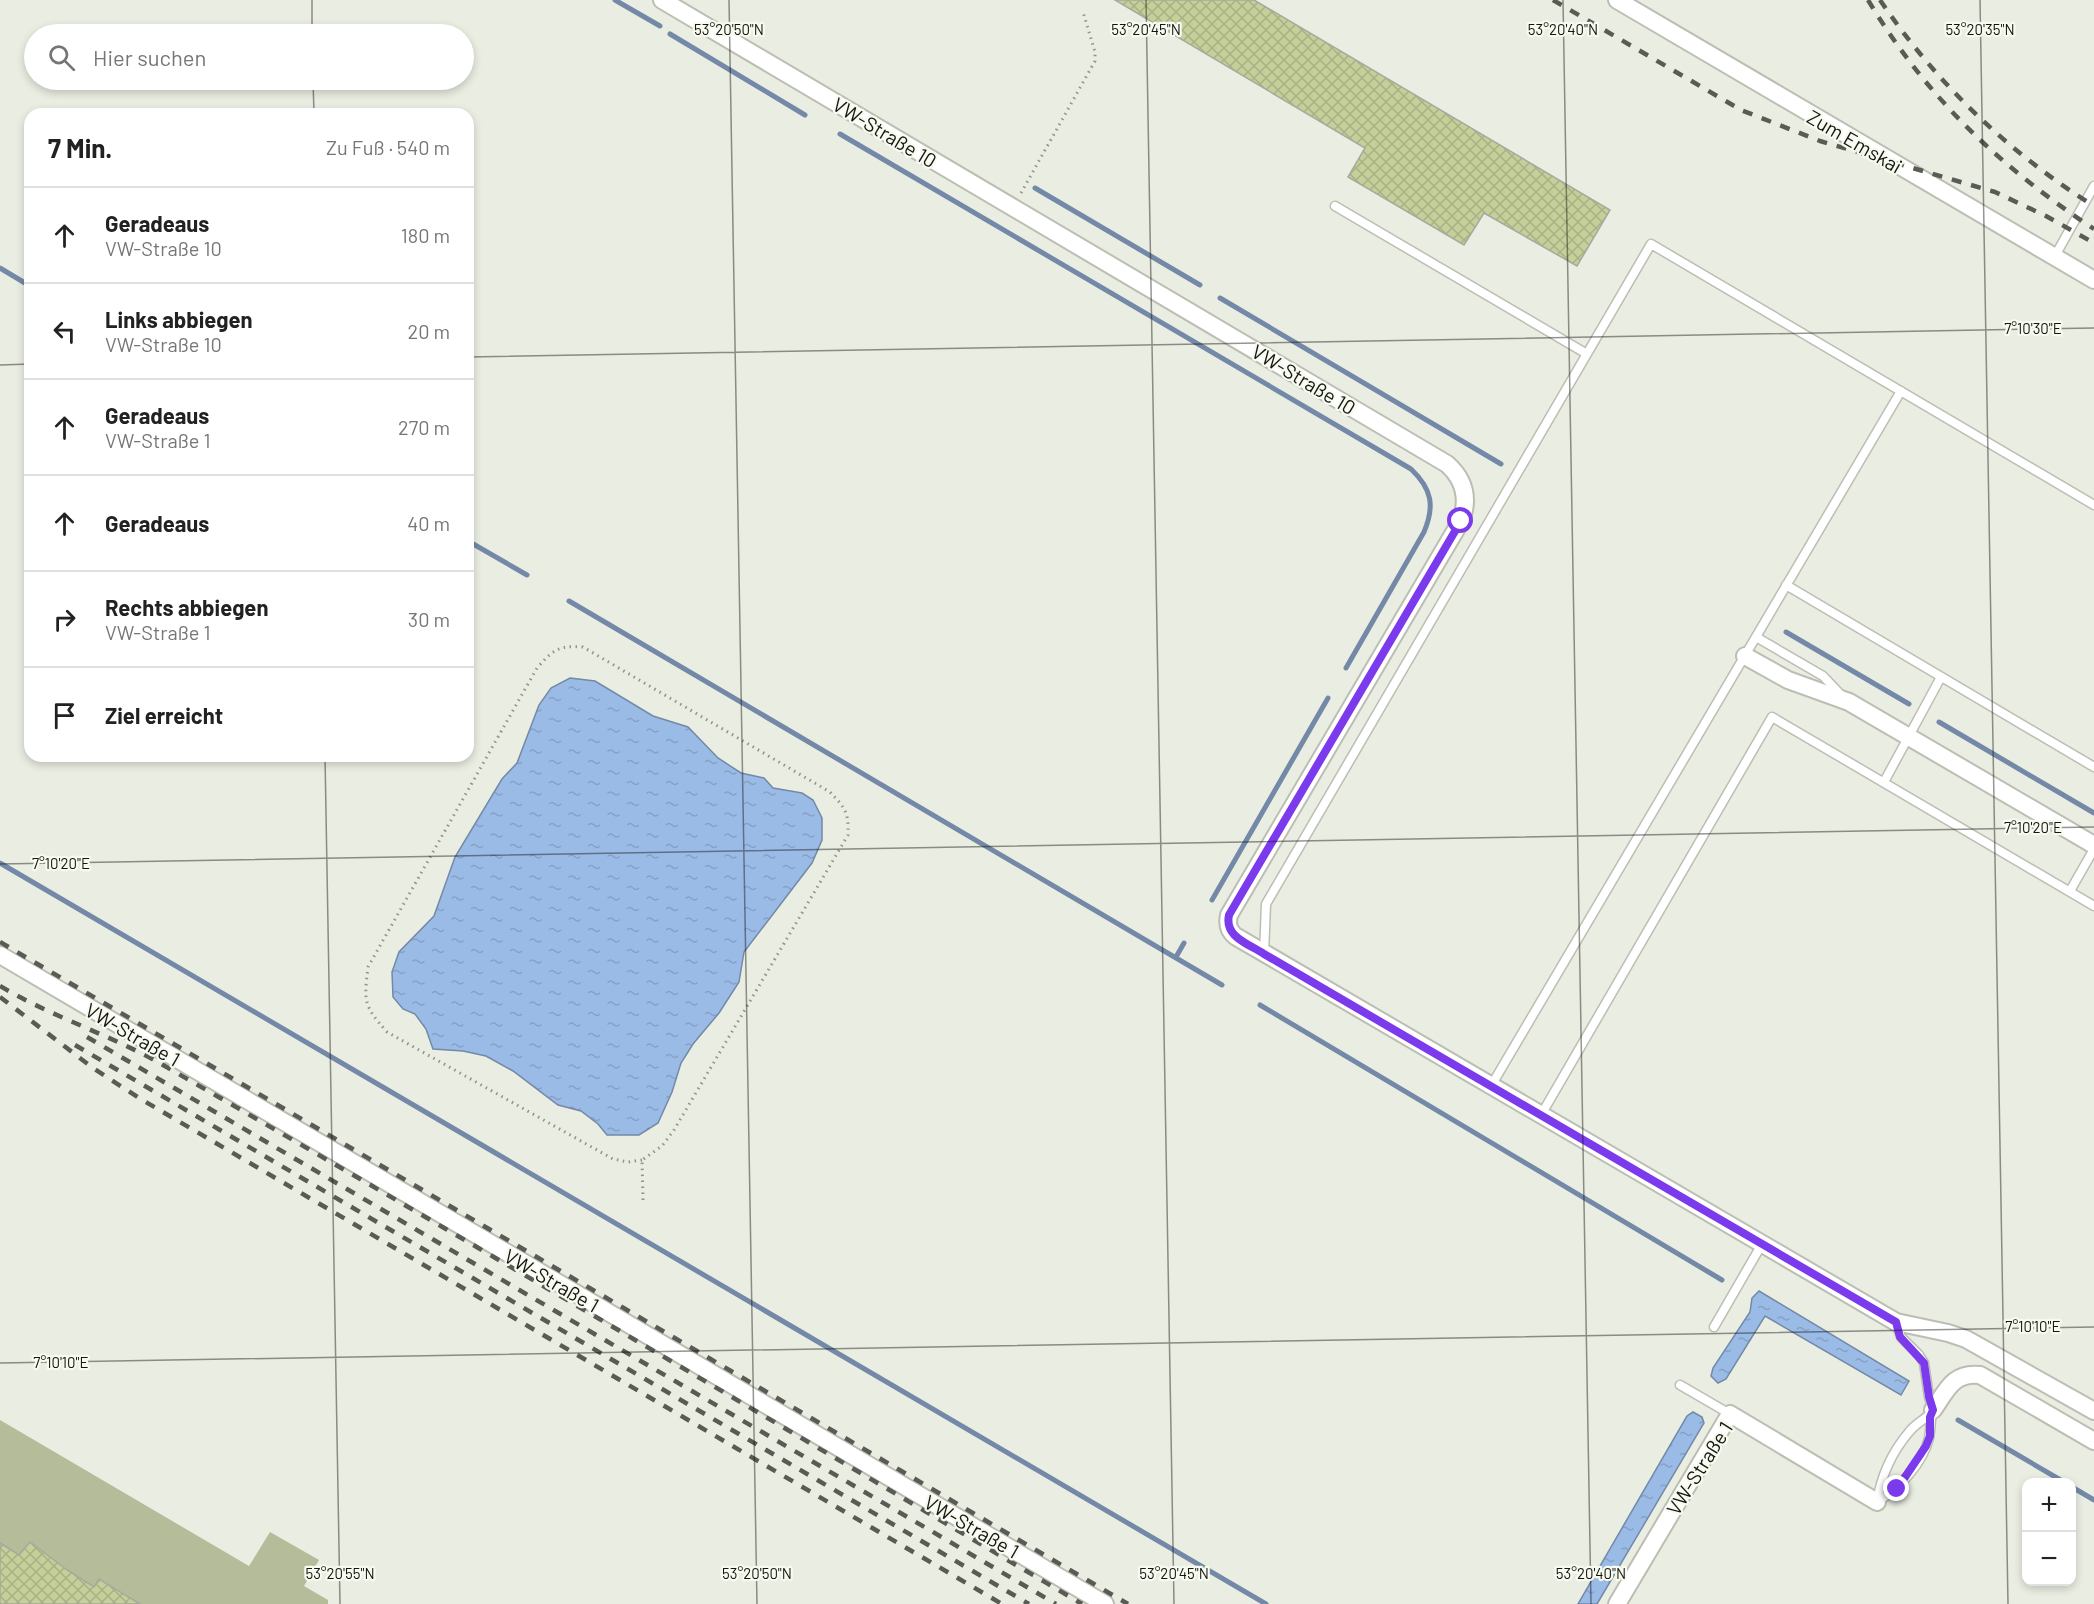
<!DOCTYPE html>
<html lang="de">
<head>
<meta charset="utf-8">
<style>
  body { margin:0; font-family:Barlow,sans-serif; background:#f2f2f2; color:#222 }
  .controls { position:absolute; right:18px; bottom:18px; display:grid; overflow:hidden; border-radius:12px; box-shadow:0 3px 9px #0003 }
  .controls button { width:54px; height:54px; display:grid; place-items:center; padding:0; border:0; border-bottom:2px solid #e0e0e0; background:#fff; color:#222; font:30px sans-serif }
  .stop { position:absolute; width:18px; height:18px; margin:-14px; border:4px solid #7c3aed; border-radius:50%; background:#fff }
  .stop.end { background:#7c3aed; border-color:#fff; box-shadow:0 2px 6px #0008 }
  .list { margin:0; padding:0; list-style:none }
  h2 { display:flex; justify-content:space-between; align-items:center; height:78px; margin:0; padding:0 24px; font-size:26px }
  h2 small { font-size:20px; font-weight:400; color:#767676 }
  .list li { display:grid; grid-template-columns:39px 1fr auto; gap:18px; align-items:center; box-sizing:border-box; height:96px; padding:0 24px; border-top:2px solid #e0e0e0 }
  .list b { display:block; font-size:22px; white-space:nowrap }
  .list p { margin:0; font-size:20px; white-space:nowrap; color:#767676 }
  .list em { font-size:20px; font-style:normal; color:#767676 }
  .icon { flex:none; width:33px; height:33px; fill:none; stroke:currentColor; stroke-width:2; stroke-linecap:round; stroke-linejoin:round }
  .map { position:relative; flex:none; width:2094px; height:1604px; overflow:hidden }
  .search { position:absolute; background:#fff; box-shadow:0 3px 9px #0003; left:24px; top:24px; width:450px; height:66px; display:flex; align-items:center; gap:15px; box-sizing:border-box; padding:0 21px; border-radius:33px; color:#767676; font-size:22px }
  .panel { position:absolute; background:#fff; box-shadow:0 3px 9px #0003; left:24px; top:108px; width:450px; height:654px; border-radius:18px }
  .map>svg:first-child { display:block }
  .green { fill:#b4bc99 }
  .water { fill:url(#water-ripples); stroke:#7389a7; stroke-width:1.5 }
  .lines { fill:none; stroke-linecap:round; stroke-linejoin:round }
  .stream { stroke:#7389a7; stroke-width:5 }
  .building { fill:url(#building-cross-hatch); stroke:#a6a99e; stroke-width:1.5 }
  .service-casing { stroke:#bcbeb4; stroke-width:11 }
  .minor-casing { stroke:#bcbeb4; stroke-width:20 }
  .path { stroke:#92948c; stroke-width:3; stroke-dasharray:1.5 4.5; stroke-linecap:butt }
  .service { stroke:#fff; stroke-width:8 }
  .minor { stroke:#fff; stroke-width:16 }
  .rail { stroke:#5a5b55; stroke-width:4.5; stroke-dasharray:10 10; stroke-linecap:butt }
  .route { stroke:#7c3aed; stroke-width:8 }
  .ticks { fill:none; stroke:#151512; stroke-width:1.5; stroke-opacity:0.45 }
  .labels { text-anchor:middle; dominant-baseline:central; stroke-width:4.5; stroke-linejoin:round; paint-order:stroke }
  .street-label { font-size:20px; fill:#151512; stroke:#f7faef }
  .ticks-label { font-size:15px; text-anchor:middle; fill:#151512; stroke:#f7faef; stroke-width:4.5; stroke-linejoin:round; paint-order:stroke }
</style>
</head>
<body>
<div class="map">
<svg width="2094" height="1604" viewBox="0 0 2094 1604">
  <defs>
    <pattern id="water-ripples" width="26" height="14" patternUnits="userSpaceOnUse" patternTransform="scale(1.5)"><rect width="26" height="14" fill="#9bbbe7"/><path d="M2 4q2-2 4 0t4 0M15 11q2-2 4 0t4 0" fill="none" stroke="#85a0c5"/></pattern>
    <pattern id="building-cross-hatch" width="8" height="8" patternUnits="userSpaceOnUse" patternTransform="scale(1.5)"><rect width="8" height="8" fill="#c4cf9a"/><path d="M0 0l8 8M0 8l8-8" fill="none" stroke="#a8b184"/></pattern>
  </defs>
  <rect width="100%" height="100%" fill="#eaede2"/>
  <!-- green -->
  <path class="green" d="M 0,1420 L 249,1566 L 270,1532 L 319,1560 L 304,1586 L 328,1600 L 328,1604 L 123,1604 L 127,1596 L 100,1579 L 94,1587 L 67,1570 L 30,1542 L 15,1560 L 5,1554 L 8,1548 L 0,1543 Z"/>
  <!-- water -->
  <path class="water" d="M 570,678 L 595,681 L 653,716 L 688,727 L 718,758 L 741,773 L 764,778 L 773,788 L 802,793 L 813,800 L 822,818 L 822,840 L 812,863 L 744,952 L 739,982 L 719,1013 L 693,1044 L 681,1063 L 672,1092 L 658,1123 L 639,1135 L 607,1135 L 598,1124 L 581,1111 L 558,1105 L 513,1071 L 486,1056 L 463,1051 L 433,1049 L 426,1029 L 415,1014 L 403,1009 L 393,997 L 392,972 L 399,952 L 434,916 L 455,857 L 502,779 L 517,763 L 539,705 L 551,688 Z
    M 1759,1291 L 1909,1381 L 1901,1395 L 1765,1316 L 1726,1379 L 1718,1383 L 1711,1376 L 1713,1368 L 1750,1312 L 1752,1298 Z
    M 1693,1412 L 1702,1417 L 1704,1423 L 1597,1604 L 1578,1604 L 1687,1416 Z"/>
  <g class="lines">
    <!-- stream -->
    <path class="stream" d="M 615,0 L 660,26
      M 670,34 L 805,115
      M 840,134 L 1411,469 C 1432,489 1435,506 1424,532 L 1346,668
      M 1035,188 L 1200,285
      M 0,268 L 30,286
      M 1220,298 L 1501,464
      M 468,541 L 527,575
      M 569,601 L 1222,985
      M 1786,632 L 1909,704
      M 1939,722 L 2094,813
      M 0,863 L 1266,1604
      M 1212,900 L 1328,698
      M 1176,957 L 1184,943
      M 1260,1005 L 1722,1280
      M 1958,1420 L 2064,1482
      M 2072,1487 L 2094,1500"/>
  </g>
  <!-- building -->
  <path class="building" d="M 1115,0 L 1254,0 L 1610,210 L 1577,266 L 1484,213 L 1464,245 L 1348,177 L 1365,148 Z
    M 30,1542 L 67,1570 L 94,1587 L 99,1579 L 140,1604 L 0,1604 L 0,1543 L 19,1555 Z"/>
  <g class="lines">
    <defs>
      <path id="service" d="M 1335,206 L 1587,354
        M 2055,256 L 2094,186
        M 1786,585 L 2094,767
        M 1756,637 L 1823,676 L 1842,696
        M 1884,782 L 1941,677
        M 2070,891 L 2094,849
        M 1264,954 L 1266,904 L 1651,244 L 2094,505
        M 1491,1086 L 1901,391
        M 1541,1115 L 1772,717 L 2094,906
        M 1896,1323 L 1901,1337 L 1919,1355 L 1924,1363 L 1929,1397 L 1933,1410
        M 1714,1327 L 1762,1244
        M 1680,1385 L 1730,1414
        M 1877,1502 C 1899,1489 1923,1463 1929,1438 C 1931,1428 1930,1419 1933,1410
        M 1877,1502 C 1881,1477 1892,1452 1909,1432 C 1915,1424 1924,1420 1931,1413"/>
      <path id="minor" d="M 662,0 L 1447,464 C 1465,480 1469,499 1461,521 L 1229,915 C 1227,924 1228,930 1235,936 L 1896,1322 L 1948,1333 L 1966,1339 L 2094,1411
        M 1617,0 L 2094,280
        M 1745,656 L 1788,680 L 1849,702 L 2094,845
        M 0,955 L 1105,1604
        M 1933,1410 C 1947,1390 1953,1372 1980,1375 L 2094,1441
        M 1617,1604 L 1730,1414 L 1877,1502"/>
    </defs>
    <!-- service casing -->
    <use href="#service" class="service-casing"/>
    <!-- minor casing -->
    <use href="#minor" class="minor-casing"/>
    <!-- path -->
    <path class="path" d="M 1021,193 L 1095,61 L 1095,52 L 1083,12
      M 642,1160 L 628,1162 L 613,1159 L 387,1032 C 363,1005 364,1001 368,967 L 537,668 C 553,650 558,645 583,647 L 830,792 C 845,808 849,812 848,835 L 674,1130 L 662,1146 L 642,1160 L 643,1200"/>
    <!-- service -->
    <use href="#service" class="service"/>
    <!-- minor -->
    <use href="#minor" class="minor"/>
    <!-- rail -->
    <path class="rail" d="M 1553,0 L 1741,110 L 1820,141 L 1995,192 L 2046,216 L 2094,243
      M 1868,0 C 1927,98 1999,166 2094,229
      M 1880,0 C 1936,83 2009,153 2094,206
      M 0,942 L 1128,1604
      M 0,986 C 52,1017 111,1035 163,1065 C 471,1242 776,1423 1082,1604
      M 0,997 L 93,1068 L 139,1098 L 1002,1604
      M 87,1037 L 1056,1604
      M 75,1045 L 1029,1604"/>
  </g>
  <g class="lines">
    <!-- route -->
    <path class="route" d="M 1461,521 L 1229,915 C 1224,937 1249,944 1264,954 L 1896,1322 L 1900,1337 L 1924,1363 L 1929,1397 L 1933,1410 L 1930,1417 L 1930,1436 L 1926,1446 L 1897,1489"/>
  </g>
  <!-- ticks -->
  <path class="ticks" d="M 312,0 L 312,34M 729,0 L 757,1604M 1146,0 L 1174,1604M 1563,0 L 1591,1604M 1980,0 L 2008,1604M 313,80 L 314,114M 468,357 L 2094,328M 0,365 L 30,364M 325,756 L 340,1604M 0,864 L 2094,827M 0,1363 L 2094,1327"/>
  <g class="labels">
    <!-- street labels -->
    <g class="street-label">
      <text transform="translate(885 132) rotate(31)">VW-Straße 10</text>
      <text transform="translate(1855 141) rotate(30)">Zum Emskai</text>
      <text transform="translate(1304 379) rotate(31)">VW-Straße 10</text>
      <text transform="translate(133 1034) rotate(30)">VW-Straße 1</text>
      <text transform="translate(552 1280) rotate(30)">VW-Straße 1</text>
      <text transform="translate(1699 1468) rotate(-58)">VW-Straße 1</text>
      <text transform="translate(972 1526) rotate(30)">VW-Straße 1</text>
    </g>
  </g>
  <g class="ticks-label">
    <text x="729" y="35">53°20'50"N</text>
    <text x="1146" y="35">53°20'45"N</text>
    <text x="1563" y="35">53°20'40"N</text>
    <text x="1980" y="35">53°20'35"N</text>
    <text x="2033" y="334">7°10'30"E</text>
    <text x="2033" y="833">7°10'20"E</text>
    <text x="61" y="869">7°10'20"E</text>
    <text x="2033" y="1332">7°10'10"E</text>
    <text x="61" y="1368">7°10'10"E</text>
    <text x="340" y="1579">53°20'55"N</text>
    <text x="757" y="1579">53°20'50"N</text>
    <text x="1174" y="1579">53°20'45"N</text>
    <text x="1591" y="1579">53°20'40"N</text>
  </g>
</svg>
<div class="controls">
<button>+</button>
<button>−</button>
</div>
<div class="stop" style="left:1461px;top:521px"></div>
<div class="stop end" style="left:1897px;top:1489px"></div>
<div class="search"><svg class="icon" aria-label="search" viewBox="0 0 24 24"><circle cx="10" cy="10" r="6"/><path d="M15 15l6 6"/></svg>Hier suchen</div>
<section class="panel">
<h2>7 Min.<small>Zu Fuß · 540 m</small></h2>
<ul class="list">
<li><svg class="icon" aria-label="ahead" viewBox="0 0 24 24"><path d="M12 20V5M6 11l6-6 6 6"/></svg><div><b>Geradeaus</b><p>VW-Straße 10</p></div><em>180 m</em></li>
<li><svg class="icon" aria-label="left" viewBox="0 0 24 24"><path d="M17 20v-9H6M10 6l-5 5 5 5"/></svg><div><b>Links abbiegen</b><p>VW-Straße 10</p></div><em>20 m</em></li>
<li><svg class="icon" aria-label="ahead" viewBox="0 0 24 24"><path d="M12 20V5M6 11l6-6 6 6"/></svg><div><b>Geradeaus</b><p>VW-Straße 1</p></div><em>270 m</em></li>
<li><svg class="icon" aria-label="ahead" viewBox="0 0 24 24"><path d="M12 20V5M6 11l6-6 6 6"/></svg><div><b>Geradeaus</b></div><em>40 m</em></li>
<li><svg class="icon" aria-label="right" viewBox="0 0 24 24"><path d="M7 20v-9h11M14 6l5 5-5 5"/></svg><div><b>Rechts abbiegen</b><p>VW-Straße 1</p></div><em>30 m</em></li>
<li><svg class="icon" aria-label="arrive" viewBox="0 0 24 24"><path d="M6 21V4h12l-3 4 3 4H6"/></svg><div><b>Ziel erreicht</b></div></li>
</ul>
</section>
</div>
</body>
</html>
